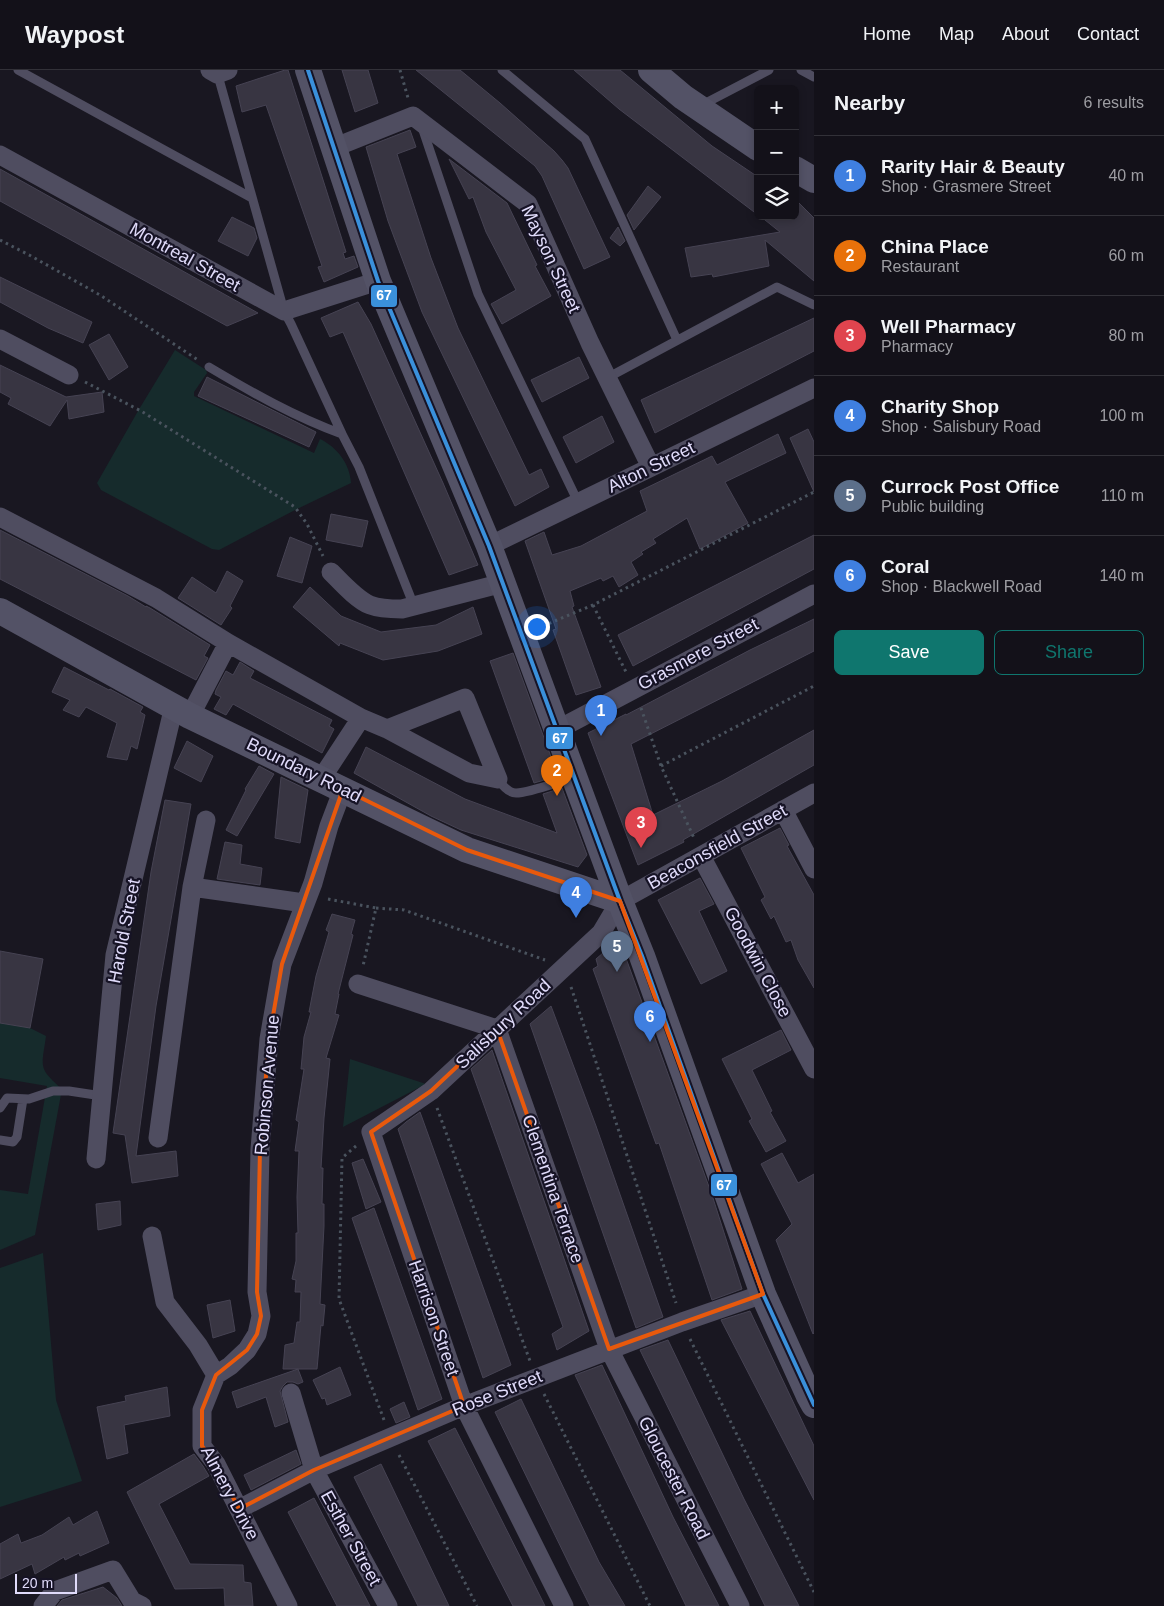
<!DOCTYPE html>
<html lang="en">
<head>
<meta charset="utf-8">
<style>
  body { margin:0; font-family:Helvetica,sans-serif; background:#1c1a22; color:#f1f3f6 }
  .controls { position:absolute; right:15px; top:15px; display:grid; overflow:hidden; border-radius:8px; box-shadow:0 2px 8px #0003 }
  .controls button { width:45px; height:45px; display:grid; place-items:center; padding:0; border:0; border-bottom:1px solid #323138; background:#131119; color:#f1f3f6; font:25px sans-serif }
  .scale { position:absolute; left:15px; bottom:12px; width:62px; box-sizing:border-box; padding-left:5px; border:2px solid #e0dbfa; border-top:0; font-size:14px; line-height:18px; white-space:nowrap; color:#e0dbfa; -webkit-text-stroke:4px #161325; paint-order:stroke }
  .you { position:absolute; left:536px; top:556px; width:18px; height:18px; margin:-12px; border:4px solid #fff; border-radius:50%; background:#1a73e8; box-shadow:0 0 0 8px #1a73e833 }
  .badge { display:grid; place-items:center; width:32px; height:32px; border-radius:50%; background:#0f766e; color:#fff; font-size:16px; font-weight:700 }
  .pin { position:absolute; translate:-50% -41px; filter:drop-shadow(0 1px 2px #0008) }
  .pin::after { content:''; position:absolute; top:26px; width:18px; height:15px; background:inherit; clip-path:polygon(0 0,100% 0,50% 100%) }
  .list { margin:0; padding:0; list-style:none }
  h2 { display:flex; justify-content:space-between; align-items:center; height:65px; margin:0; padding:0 20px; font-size:21px }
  h2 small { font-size:16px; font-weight:400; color:#9d9da2 }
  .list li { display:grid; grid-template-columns:32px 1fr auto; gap:15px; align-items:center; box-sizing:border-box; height:80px; padding:0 20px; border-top:1px solid #323138 }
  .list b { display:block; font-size:19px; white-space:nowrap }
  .list p { margin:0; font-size:16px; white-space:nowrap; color:#9d9da2 }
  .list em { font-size:16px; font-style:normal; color:#9d9da2 }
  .actions { display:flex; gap:10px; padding:15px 20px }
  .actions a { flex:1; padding:11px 0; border:1px solid #0f766e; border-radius:8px; text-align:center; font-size:18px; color:#0f766e }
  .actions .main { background:#0f766e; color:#fff }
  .icon { flex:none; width:28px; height:28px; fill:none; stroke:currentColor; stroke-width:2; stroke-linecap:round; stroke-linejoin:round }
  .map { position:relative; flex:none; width:814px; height:1536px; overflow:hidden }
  header { display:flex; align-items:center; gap:30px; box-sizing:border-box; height:70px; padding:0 25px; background:#131119; border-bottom:1px solid #323138 }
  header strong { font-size:24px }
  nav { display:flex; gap:28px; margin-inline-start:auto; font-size:18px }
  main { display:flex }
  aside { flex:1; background:#131119 }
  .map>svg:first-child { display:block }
  .green { fill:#162b2c }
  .building { fill:#383542; stroke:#464353 }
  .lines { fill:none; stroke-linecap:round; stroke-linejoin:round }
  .path { stroke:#4a535e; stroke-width:3; stroke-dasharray:2.5 4; stroke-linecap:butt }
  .lane { stroke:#4f4d60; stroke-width:9 }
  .street { stroke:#4f4d60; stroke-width:19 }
  .secondary { stroke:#535266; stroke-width:26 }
  .bus-1-casing { stroke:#161325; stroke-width:8 }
  .bus-1 { stroke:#3a90db; stroke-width:4 }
  .marked { fill:none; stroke:#e8590c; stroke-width:4; stroke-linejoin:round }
  .labels { text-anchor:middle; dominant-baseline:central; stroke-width:4.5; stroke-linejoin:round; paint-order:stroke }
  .street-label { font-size:18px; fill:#e0dbfa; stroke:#161325 }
  .line-badge { stroke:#161325; stroke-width:2 }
  .badge-label { font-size:14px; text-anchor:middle; font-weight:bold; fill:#fff }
</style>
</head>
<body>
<header>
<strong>Waypost</strong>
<nav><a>Home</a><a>Map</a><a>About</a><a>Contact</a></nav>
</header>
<main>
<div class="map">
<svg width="814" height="1536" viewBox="0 0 814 1536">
  <rect width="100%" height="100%" fill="#191721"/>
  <!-- green -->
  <path class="green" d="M 175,280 L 206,300 L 207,303 L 194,322 L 194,326 L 314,383 L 320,369 C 337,377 350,394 351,413 L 295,440 L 219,480 L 212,479 L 101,420 L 97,413 L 138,341 Z
    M 0,953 L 30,958 L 46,966 C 42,997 37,997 62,1019 L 35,1165 L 0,1180 L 0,1120 L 28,1124 L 47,1016 L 0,1008 Z
    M 350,989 L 426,1014 L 343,1057 Z
    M 43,1183 L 56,1330 L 82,1411 L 0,1437 L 0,1198 Z"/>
  <!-- building -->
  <path class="building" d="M 285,0 L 288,0 L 346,182 L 343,183 L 345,189 L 354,186 L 358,197 L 324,212 L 318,197 L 322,196 L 266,35 L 242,42 L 236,16 Z
    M 342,0 L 368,0 L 378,33 L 355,42 Z
    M 416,0 L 460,0 L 500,33 L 554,81 L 562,90 L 568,98 L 610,187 L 584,199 L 542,106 L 535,96 Z
    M 574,0 L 620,0 L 712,76 L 758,107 L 758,145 L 619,39 Z
    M 410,60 L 416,77 L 397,84 L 431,188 L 458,258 L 529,405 L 541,399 L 549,417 L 515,436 L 422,242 L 388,151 L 366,77 Z
    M 449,89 L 507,133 L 537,195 L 535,196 L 551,226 L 502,254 L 491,234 L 516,220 L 486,162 L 473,127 L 469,129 Z
    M 0,99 L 258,243 L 227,256 L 0,131 Z
    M 648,116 L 661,127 L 634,160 L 627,145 Z
    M 795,129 L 814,148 L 814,211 L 765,170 L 769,196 L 713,207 L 712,204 L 691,207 L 685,178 L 780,162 L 760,146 L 795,146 Z
    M 232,147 L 254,158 L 257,168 L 248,186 L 218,171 Z
    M 618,157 L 625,171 L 620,176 L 610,168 Z
    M 0,207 L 92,252 L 83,273 L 48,258 L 0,232 Z
    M 358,232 L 371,254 L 443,413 L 478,495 L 449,505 L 343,262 L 330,267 L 321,248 Z
    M 814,248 L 814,281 L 655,363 L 641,330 Z
    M 109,264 L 128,297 L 109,310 L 89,275 Z
    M 579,287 L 589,308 L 542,332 L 531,310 Z
    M 0,295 L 66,327 L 102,322 L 104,342 L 69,349 L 67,330 L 50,356 L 8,334 L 11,328 L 0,322 Z
    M 207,307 L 316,362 L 309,377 L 198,326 Z
    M 602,346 L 614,372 L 576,393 L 563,367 Z
    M 808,359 L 814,372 L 814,422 L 790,368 Z
    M 778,364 L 786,383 L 725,412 L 748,453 L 700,479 L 687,448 L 653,469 L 656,473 L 641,482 L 643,484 L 631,492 L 638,505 L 619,517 L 613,506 L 603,511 L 601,508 L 570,521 L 574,536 L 572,537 L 601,617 L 576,625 L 553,560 L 556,559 L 525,471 L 544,462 L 552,485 L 581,476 L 647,441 L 640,421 L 712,386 L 717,395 Z
    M 331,444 L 368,451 L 362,477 L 326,470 Z
    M 0,460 L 128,526 L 146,537 L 146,536 L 150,538 L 210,575 L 204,586 L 208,588 L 196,610 L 0,509 Z
    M 814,465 L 814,499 L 633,596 L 618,565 Z
    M 290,467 L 312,476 L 302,513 L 277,506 Z
    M 227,501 L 243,511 L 230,536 L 232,538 L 221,555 L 178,528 L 192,507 L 216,523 Z
    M 310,517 L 341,546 L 381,562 L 436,555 L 473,537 L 482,564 L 438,581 L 383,590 L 340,573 L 339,576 L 293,537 Z
    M 814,549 L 814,581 L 631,674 L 653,745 L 722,711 L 814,660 L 814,695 L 683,770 L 684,772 L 638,795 L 588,663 L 626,644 L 626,645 L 750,580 Z
    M 513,583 L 558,706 L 534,713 L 490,591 Z
    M 240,592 L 254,601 L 250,608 L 332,650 L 329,656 L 334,659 L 322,683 L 233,634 L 226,645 L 214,639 L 221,627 L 215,624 L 216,620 L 226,601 L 233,605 Z
    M 64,597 L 109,620 L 110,619 L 143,637 L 140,642 L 145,645 L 137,679 L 131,676 L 127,690 L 107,687 L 117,653 L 86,637 L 79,647 L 63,640 L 70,630 L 52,622 Z
    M 187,671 L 213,686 L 201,712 L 174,698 Z
    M 366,677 L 465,729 L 557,763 L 543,724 L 562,718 L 587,785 L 578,797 L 461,760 L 431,746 L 354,703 Z
    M 259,696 L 274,704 L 237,766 L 226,760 L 246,720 L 245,719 Z
    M 281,707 L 308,720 L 300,773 L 275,768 Z
    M 165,730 L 191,734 L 156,936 L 136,1086 L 176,1081 L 178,1106 L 132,1113 L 125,1065 L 113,1063 L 151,802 Z
    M 780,758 L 789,775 L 787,776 L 814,825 L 814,918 L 798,890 L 791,870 L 786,872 L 774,846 L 771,849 L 761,830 L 765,827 L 741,778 Z
    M 225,772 L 242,775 L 240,794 L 262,798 L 260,815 L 217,809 Z
    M 700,808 L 714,834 L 699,841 L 727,901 L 701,914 L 658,830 Z
    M 332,844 L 355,850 L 351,864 L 353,865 L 338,924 L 339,924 L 335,944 L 339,945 L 326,988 L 330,989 L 324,1048 L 321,1098 L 323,1098 L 322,1134 L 324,1134 L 324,1156 L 320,1234 L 325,1235 L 323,1256 L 321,1255 L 317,1299 L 283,1299 L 285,1275 L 294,1273 L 297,1252 L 300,1252 L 301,1222 L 295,1222 L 296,1210 L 292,1209 L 296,1191 L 296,1163 L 298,1163 L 297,1127 L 299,1081 L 295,1081 L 299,1052 L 296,1050 L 304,999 L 301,999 L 304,967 L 311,942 L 309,942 L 316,906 L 329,862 L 326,860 Z
    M 619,869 L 712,1125 L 742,1219 L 712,1230 L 659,1073 L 656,1074 L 593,899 L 598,896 L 596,889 Z
    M 0,881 L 43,889 L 30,958 L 0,953 Z
    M 551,936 L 596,1056 L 663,1247 L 636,1258 L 530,954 Z
    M 781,960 L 791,980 L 752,1000 L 772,1041 L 770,1042 L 786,1071 L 766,1082 L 749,1051 L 752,1049 L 722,989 Z
    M 492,980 L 589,1261 L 557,1280 L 552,1264 L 563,1257 L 471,999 Z
    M 420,1042 L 511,1295 L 483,1308 L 398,1059 L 406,1052 Z
    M 782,1083 L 798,1113 L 814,1104 L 814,1263 L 813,1264 L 776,1170 L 792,1154 L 761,1094 Z
    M 363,1089 L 381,1132 L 366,1139 L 352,1093 Z
    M 120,1131 L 121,1155 L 98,1160 L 96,1134 Z
    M 374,1138 L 442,1329 L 418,1340 L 352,1148 Z
    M 230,1230 L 235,1261 L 213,1268 L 207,1235 Z
    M 750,1241 L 814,1376 L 814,1430 L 721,1250 Z
    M 668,1270 L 744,1429 L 799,1536 L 765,1536 L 640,1280 Z
    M 602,1295 L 673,1447 L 719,1536 L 686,1536 L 575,1305 Z
    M 340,1297 L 351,1325 L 327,1335 L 325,1328 L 322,1329 L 313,1310 Z
    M 298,1299 L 303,1312 L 298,1314 L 293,1312 L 287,1312 L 283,1316 L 280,1321 L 288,1352 L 275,1357 L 266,1327 L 237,1338 L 232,1322 Z
    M 167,1317 L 170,1346 L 124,1355 L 128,1383 L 107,1389 L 97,1337 L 126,1331 L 125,1326 Z
    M 521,1329 L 599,1492 L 625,1536 L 590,1536 L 571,1498 L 495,1342 Z
    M 404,1332 L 410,1347 L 396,1353 L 390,1339 Z
    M 455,1358 L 535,1516 L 545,1536 L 513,1536 L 428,1371 Z
    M 296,1380 L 301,1394 L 251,1420 L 244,1405 Z
    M 194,1384 L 203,1396 L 209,1406 L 159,1434 L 190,1494 L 243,1495 L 244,1512 L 251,1513 L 253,1536 L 225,1536 L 224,1518 L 175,1519 L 127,1422 Z
    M 381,1394 L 449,1536 L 418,1536 L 354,1407 Z
    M 314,1428 L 370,1536 L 337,1536 L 288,1442 Z
    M 97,1441 L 109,1473 L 80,1486 L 79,1483 L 65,1490 L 64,1487 L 35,1504 L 32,1494 L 0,1509 L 0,1474 L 18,1464 L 21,1473 L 42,1465 L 69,1447 L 73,1455 Z
    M 103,1517 L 117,1528 L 122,1536 L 57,1536 L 62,1530 Z"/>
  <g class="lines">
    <!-- path -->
    <path class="path" d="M 400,0 L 408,28
      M 0,170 L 31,186 L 100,225 L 198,290
      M 85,312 L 141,341 L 295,437 L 307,454 L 323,486
      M 593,535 L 626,602
      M 543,556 L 593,535 L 814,422
      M 641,638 L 661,696 L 694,768
      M 661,696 L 814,616
      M 328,829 L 376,838 L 363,896
      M 376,838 L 404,840 L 545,890
      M 571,917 L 676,1233
      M 437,1038 L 530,1291
      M 356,1076 L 342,1088 L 339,1229 L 384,1350
      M 690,1269 L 814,1522
      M 544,1324 L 650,1536
      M 399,1385 L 477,1536"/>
    <!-- lane -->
    <path class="lane" d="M 18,0 L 252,128
      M 502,0 L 585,69 L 677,270
      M 801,0 L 814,7
      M 217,2 L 284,241 L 291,254 L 342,364
      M 700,36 L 769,0
      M 422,57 L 478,224 L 578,432
      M 209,297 C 251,322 295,347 342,364 L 359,397 L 414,536
      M 607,308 L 777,217 L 814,235
      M 498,709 C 502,715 508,723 516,723 C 529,723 558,712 572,708
      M 0,1038 L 7,1028 L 29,1029 L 53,1021 L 69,1021 L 102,1026
      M 0,1070 L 13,1072 L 17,1067 L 23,1029"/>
    <!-- street -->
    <path class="street" d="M 210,0 L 217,4 L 228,0
      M 333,78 L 413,46 L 528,134 L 590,273 L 651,397
      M 0,85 L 284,241 L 378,211
      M 0,269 L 69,305
      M 0,447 L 156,528 L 228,573 L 361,648
      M 489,476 L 814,318
      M 331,502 C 341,512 357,530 370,535 C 380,539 392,539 402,539 L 503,513
      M 190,646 L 228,573
      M 557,660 L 814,524
      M 321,709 L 361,648 L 387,659 L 465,628 L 498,709 L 469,703 L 387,659
      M 783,740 L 814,799
      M 701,786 L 814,999
      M 192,817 L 304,833
      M 358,914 L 497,959 L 609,1279 L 740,1536
      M 158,1068 L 192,817 L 206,750
      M 96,1089 L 115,885 L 174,636
      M 152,1166 L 165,1232 L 198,1275 L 216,1305
      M 216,1305 L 230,1296 L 247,1280 L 257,1264 L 261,1246 L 257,1222 L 260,1079 L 269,969 L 282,894 L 313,813 L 329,756 L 343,719
      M 216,1305 L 202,1340 L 202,1376 L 216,1394 L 288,1536
      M 291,1323 L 314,1400 L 388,1536
      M 239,1439 L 314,1400 L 464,1336 L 682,1252 L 763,1224
      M 43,1536 L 55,1521 L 113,1500 L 132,1531 L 142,1536
      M 564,1536 L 464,1336 L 371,1062 L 431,1021 L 601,863 L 620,831 L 814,723"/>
    <!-- secondary -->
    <path class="secondary" d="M 308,0 L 378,211 L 489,476 L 620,831 L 642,886 L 763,1224 L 809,1326 L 814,1335
      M 651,0 L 683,27 L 758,78
      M 795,99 L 814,110
      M 0,541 L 190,646 L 467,780 L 620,831"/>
    <defs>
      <path id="bus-1" d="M 308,0 L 378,211 L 489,476 L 620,831 L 642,886 L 763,1224 L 814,1335"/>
    </defs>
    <!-- bus-1 casing -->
    <use href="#bus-1" class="bus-1-casing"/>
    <!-- bus-1 -->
    <use href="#bus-1" class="bus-1"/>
  </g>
  <!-- marked area -->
  <path class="marked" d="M 343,719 L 467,780 L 620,831 L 763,1224 L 609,1279 L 497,959 L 431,1021 L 371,1062 L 464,1336 L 314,1400 L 239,1439 L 216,1394 L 202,1376 L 202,1340 L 216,1305 L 247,1280 L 257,1264 L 261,1246 L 257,1222 L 260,1079 L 269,969 L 282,894 Z"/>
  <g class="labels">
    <!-- street labels -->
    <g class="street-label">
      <text transform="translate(185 187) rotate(29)">Montreal Street</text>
      <text transform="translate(551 189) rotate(65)">Mayson Street</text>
      <text transform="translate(651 397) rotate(-26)">Alton Street</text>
      <text transform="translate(698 584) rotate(-28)">Grasmere Street</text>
      <text transform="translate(304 700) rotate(26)">Boundary Road</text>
      <text transform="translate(717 777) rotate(-29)">Beaconsfield Street</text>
      <text transform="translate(124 861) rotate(-79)">Harold Street</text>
      <text transform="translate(758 892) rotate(62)">Goodwin Close</text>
      <text transform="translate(503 954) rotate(-43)">Salisbury Road</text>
      <text transform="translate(267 1015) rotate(-85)">Robinson Avenue</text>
      <text transform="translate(553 1119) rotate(71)">Clementina Terrace</text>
      <text transform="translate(434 1248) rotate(71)">Harrison Street</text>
      <text transform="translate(497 1323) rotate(-22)">Rose Street</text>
      <text transform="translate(674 1408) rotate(63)">Gloucester Road</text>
      <text transform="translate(230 1423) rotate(62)">Almery Drive</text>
      <text transform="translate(351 1468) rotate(61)">Esther Street</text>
    </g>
  </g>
  <g class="line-badge">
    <rect x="370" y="214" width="28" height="24" rx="5" fill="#3a90db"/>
    <rect x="545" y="656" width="29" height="24" rx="5" fill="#3a90db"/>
    <rect x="710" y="1103" width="28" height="24" rx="5" fill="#3a90db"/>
  </g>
  <g class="badge-label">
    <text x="384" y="230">67</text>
    <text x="560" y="673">67</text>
    <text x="724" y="1120">67</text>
  </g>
</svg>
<div class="controls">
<button>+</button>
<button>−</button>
<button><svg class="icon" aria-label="layers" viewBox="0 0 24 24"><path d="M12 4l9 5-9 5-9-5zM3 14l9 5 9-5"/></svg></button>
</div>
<div class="scale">20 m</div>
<div class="you"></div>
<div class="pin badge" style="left:601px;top:666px;background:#3f7fe0">1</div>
<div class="pin badge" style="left:557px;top:726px;background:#e8710a">2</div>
<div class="pin badge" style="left:641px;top:778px;background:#e0444e">3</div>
<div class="pin badge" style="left:576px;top:848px;background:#3f7fe0">4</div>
<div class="pin badge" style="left:617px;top:902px;background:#5c6f8a">5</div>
<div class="pin badge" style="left:650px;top:972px;background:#3f7fe0">6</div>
</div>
<aside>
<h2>Nearby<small>6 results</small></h2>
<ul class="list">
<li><span class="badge" style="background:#3f7fe0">1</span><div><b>Rarity Hair &amp; Beauty</b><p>Shop · Grasmere Street</p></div><em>40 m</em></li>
<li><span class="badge" style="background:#e8710a">2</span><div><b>China Place</b><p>Restaurant</p></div><em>60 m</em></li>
<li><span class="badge" style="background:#e0444e">3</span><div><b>Well Pharmacy</b><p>Pharmacy</p></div><em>80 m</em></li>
<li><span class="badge" style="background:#3f7fe0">4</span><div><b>Charity Shop</b><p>Shop · Salisbury Road</p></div><em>100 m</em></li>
<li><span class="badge" style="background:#5c6f8a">5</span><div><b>Currock Post Office</b><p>Public building</p></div><em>110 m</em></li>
<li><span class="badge" style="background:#3f7fe0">6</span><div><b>Coral</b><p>Shop · Blackwell Road</p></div><em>140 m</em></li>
</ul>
<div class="actions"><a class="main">Save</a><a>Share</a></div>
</aside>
</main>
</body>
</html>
